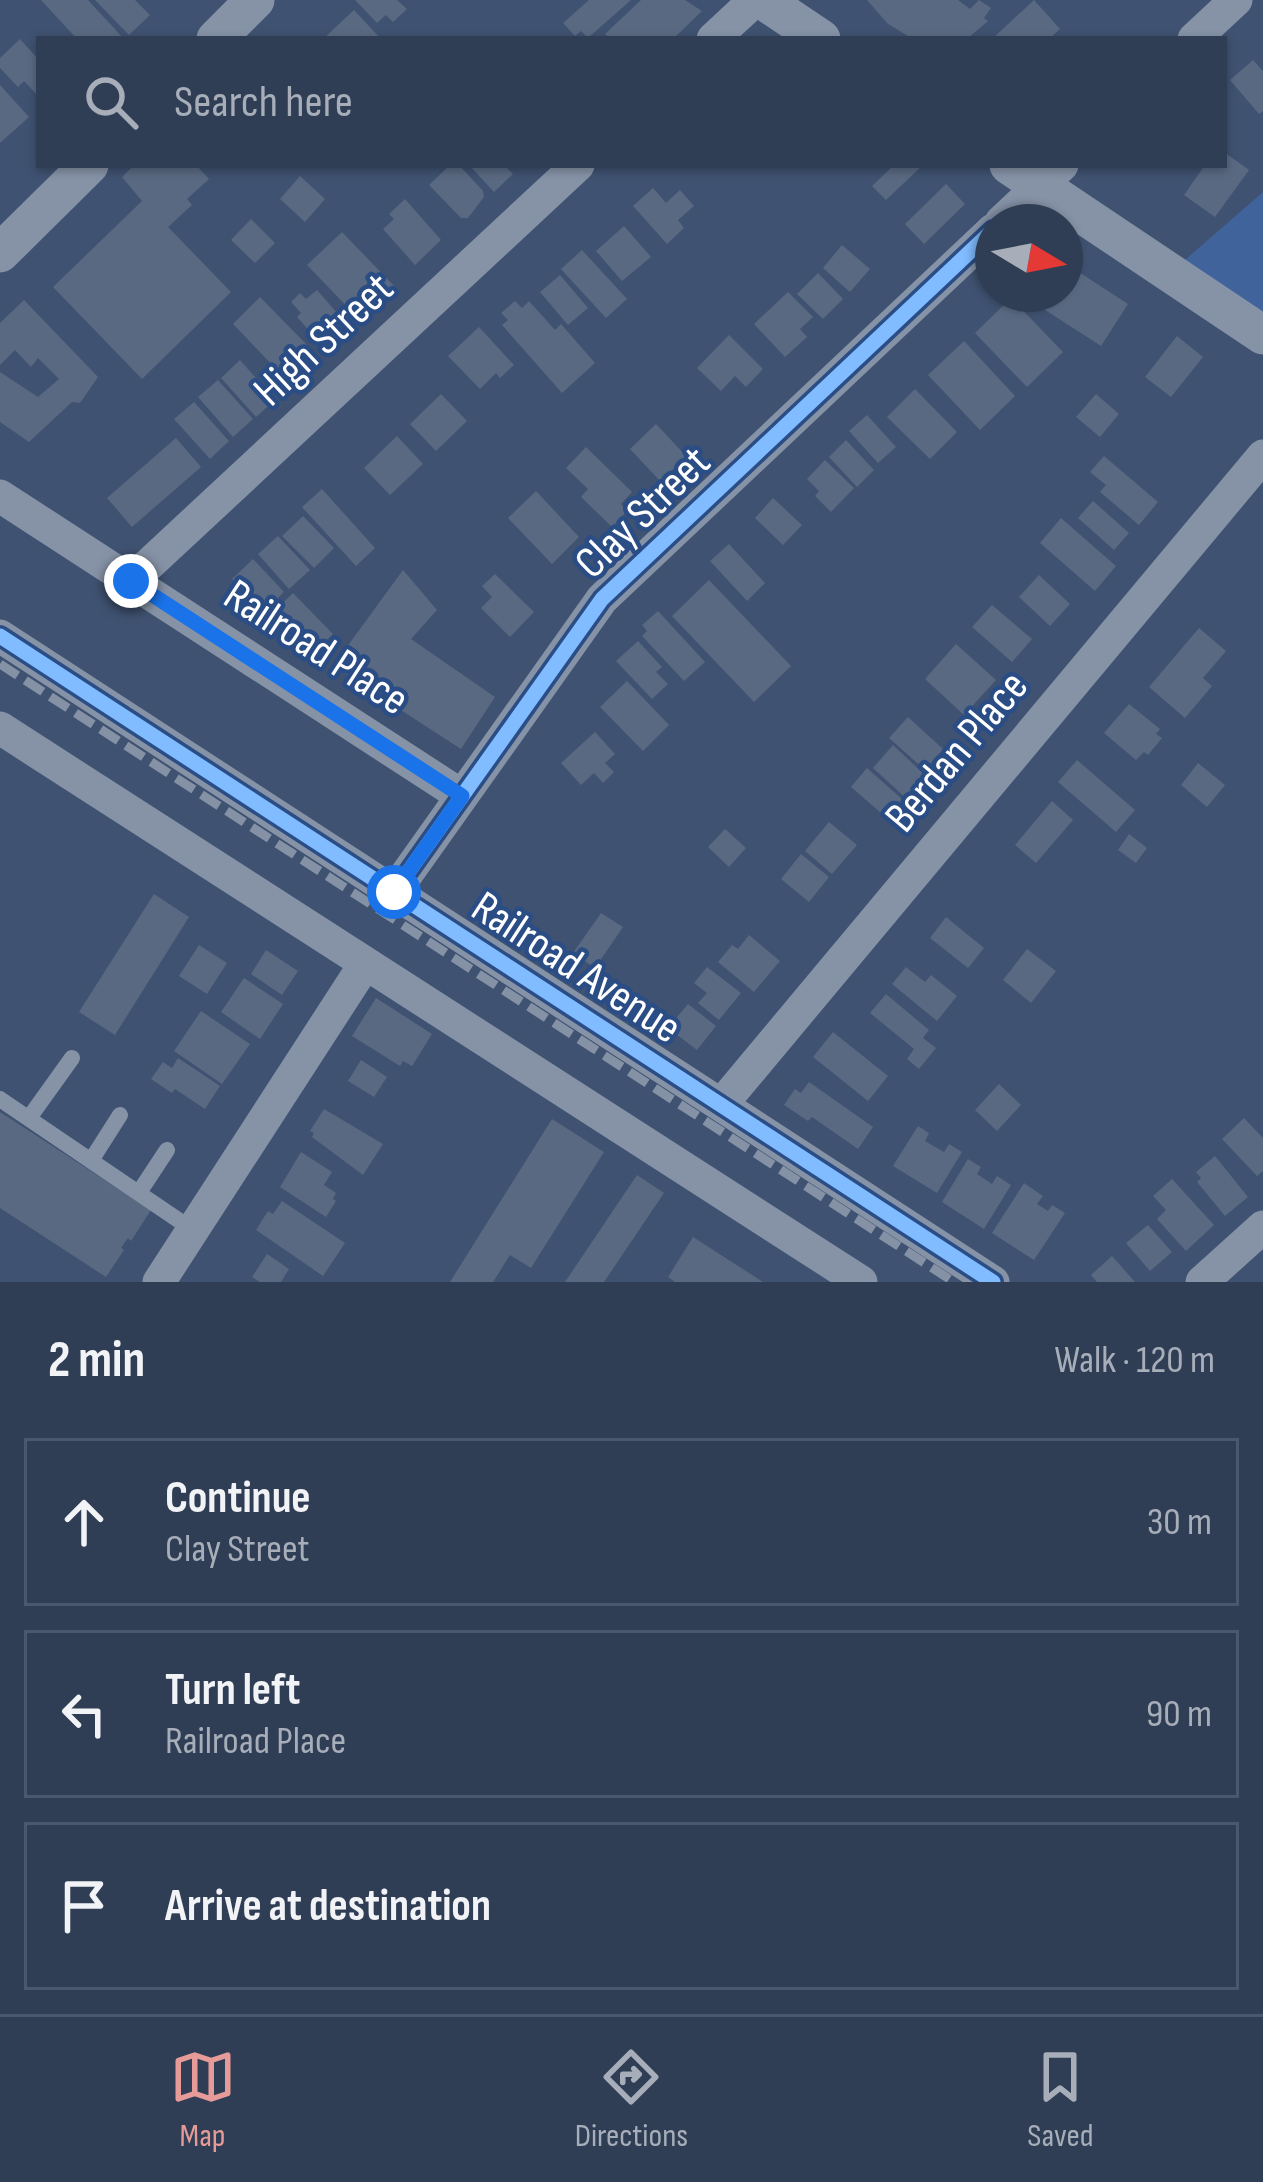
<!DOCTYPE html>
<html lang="en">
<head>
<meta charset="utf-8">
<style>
  body { margin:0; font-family:"Sofia Sans Condensed",sans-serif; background:#3b495f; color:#f1f3f6 }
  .compass { position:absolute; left:975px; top:204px; width:108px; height:108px; border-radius:50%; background:#2f3e55; box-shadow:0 3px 9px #0004; rotate:100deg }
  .stop { position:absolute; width:36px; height:36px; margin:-27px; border:9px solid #1a73e8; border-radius:50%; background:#fff }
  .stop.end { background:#1a73e8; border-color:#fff; box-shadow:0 3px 12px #0008 }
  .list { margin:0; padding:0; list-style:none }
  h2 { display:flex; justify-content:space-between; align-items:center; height:156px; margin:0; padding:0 48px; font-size:51px }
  h2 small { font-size:39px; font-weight:400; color:#a7aeb9 }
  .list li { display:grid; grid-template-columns:78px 1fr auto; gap:36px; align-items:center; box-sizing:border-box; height:168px; margin:0 24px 24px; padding:0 24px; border:3px solid #4a576c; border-radius:0px }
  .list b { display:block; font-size:45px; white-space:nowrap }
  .list p { margin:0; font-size:39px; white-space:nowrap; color:#a7aeb9 }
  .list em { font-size:39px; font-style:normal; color:#a7aeb9 }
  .icon { flex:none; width:66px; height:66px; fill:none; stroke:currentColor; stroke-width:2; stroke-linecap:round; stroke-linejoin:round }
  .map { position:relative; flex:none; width:1263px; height:1282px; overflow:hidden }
  .search { position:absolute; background:#2f3e55; box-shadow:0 3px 9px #0004; left:36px; right:36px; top:36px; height:132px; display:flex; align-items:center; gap:30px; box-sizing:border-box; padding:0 42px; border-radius:0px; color:#a7aeb9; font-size:45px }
  .sheet { height:732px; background:#2f3e55 }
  nav { display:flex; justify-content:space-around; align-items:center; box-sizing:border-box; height:168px; border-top:3px solid #4a576c; background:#2f3e55; font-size:33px; color:#a7aeb9 }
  nav a { display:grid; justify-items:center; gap:6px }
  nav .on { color:#e69b98 }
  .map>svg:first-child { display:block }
  .green { fill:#40639b }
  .building { fill:#5a6982 }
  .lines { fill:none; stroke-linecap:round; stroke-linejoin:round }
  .service { stroke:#8693a7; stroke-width:16 }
  .minor { stroke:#8693a7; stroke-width:33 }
  .tertiary { stroke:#8693a7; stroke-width:39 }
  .rail { stroke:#8592a5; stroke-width:9; stroke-dasharray:21 9; stroke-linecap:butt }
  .cycleway-casing { stroke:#2b4d85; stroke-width:22 }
  .cycleway { stroke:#80bcff; stroke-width:15 }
  .route { stroke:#1a73e8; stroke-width:15 }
  .labels { text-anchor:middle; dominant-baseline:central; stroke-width:9; stroke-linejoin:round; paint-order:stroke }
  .street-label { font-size:45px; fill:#fff; stroke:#2b4d85 }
</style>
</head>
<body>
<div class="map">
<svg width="1263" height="1282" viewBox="0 0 1263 1282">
  <rect width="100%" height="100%" fill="#3f5271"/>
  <!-- green -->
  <path class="green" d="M 1263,192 L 1263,340 L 1170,273 Z"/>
  <!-- building -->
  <path class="building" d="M 41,0 L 88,0 L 124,39 L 77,39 Z
    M 95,0 L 135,0 L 150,15 L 129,35 Z
    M 355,0 L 397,0 L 407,9 L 393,22 L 386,15 L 377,23 Z
    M 589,0 L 631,0 L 588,38 L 581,31 L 575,36 L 563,23 Z
    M 641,0 L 685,0 L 702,11 L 673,39 L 610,39 L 605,34 Z
    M 867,0 L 958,0 L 970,9 L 979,0 L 991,8 L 984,18 L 988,21 L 967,39 L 913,39 L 888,24 Z
    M 1034,0 L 1060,29 L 1049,39 L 992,39 Z
    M 354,10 L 381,39 L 323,39 Z
    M 20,39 L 39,60 L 39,97 L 24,81 L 18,87 L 0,68 L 0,58 Z
    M 1253,60 L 1263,71 L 1263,111 L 1259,114 L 1230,80 Z
    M 0,85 L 29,117 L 0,143 Z
    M 1224,152 L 1249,170 L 1215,217 L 1184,195 L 1205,165 L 1224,165 Z
    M 134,165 L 196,165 L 209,179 L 187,199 L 192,205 L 168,227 L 231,292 L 142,379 L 53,287 L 142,201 L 122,177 Z
    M 450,165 L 459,165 L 483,191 L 484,197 L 468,218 L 461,218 L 429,185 Z
    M 469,165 L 510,165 L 507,168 L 513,174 L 494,192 Z
    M 894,165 L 923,165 L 886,200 L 872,186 Z
    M 300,176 L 325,199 L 305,222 L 280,199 Z
    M 946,184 L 965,204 L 924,244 L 905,224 Z
    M 653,188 L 666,203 L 680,190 L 694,206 L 678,220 L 684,228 L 667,244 L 633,206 Z
    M 405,199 L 441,240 L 415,265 L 383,229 L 394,219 L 389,214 Z
    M 251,219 L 275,243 L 255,263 L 231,240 Z
    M 624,226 L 651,257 L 622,281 L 596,251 Z
    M 342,232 L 396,288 L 361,321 L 307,265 Z
    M 842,245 L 870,269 L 850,292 L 823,268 Z
    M 582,250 L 627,299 L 606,318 L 561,269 Z
    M 1065,263 L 1128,304 L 1101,346 L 1039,306 L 1047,294 L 1065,294 Z
    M 818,273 L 843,299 L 823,319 L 797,294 Z
    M 560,275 L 588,308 L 568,325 L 540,292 Z
    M 317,290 L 345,322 L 321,344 L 297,317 L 301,313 L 291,302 L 300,293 L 306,299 Z
    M 788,292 L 813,317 L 800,329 L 807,337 L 785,357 L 754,324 Z
    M 260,297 L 307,345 L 279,372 L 233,324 Z
    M 1011,298 L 1063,352 L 1027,387 L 975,333 Z
    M 24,300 L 98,377 L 80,403 L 72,402 L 29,442 L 0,422 L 0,372 L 38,397 L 59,379 L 38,358 L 31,367 L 15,350 L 0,365 L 0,323 Z
    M 515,301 L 522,308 L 529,301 L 555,330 L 561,324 L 595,363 L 562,393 L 502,325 L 508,320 L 501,313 Z
    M 479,327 L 514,365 L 500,378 L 496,373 L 480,389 L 448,356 Z
    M 729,335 L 763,369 L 746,387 L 735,376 L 721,391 L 697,368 Z
    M 1177,336 L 1203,357 L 1171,397 L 1145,377 Z
    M 964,341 L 1015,396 L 980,430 L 928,375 Z
    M 240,360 L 275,400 L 256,417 L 221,378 Z
    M 218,380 L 253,419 L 233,437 L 198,397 Z
    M 915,389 L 957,432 L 930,459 L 887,417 Z
    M 441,394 L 467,421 L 436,451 L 410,424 Z
    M 1096,394 L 1119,414 L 1100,437 L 1076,417 Z
    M 194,402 L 229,441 L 210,459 L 174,419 Z
    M 867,415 L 896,447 L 878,463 L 849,431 Z
    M 656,424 L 687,457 L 660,481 L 630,449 Z
    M 397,436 L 423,464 L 390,495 L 364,468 Z
    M 176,438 L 201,467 L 132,527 L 107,498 Z
    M 846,440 L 874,470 L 857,487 L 829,457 Z
    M 586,447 L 632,492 L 621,504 L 627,511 L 612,527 L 581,497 L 588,489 L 566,468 Z
    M 1104,456 L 1158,502 L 1139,525 L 1100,492 L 1106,485 L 1090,472 Z
    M 825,460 L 854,488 L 831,512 L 815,496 L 819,491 L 807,479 Z
    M 322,489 L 375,548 L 356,566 L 302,507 Z
    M 536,491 L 579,537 L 552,564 L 508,518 Z
    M 773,498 L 802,525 L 783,545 L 755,518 Z
    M 1093,501 L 1129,533 L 1114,550 L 1078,518 Z
    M 303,516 L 334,548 L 314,568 L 282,536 Z
    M 1061,518 L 1116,566 L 1095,591 L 1040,543 Z
    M 278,536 L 310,570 L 289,589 L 258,554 Z
    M 729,544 L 765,583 L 747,601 L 710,561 Z
    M 253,559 L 284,592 L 263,612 L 232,579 Z
    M 403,570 L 437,610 L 411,639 L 495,697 L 461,749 L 333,666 Z
    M 495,574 L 534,612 L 510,637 L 481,608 L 492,597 L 482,586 Z
    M 1039,575 L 1070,604 L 1050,626 L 1019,597 Z
    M 709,580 L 791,666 L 754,702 L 672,616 Z
    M 293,593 L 333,634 L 313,653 L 262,623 Z
    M 992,605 L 1032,639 L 1012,662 L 972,627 Z
    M 658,611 L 705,662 L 684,681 L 642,636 L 647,631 L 642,625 Z
    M 1199,628 L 1226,651 L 1203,678 L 1212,686 L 1185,718 L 1149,687 Z
    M 638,641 L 662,667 L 656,672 L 668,684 L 652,699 L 616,661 Z
    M 956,644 L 996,680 L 964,715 L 925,679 Z
    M 627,681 L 669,725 L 643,751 L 600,707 Z
    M 1129,704 L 1160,729 L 1156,734 L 1162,738 L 1148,755 L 1144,752 L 1136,760 L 1104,733 Z
    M 908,717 L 943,749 L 925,770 L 889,738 Z
    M 595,732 L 615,754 L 605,763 L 614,772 L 603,783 L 594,773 L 581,785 L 561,763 Z
    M 893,745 L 928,778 L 908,800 L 873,768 Z
    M 1077,760 L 1135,810 L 1116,832 L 1058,782 Z
    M 1198,763 L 1225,785 L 1207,807 L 1181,785 Z
    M 867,768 L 911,807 L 895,825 L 851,787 Z
    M 1052,801 L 1073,820 L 1036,863 L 1015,845 Z
    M 829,822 L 857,845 L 832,874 L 805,851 Z
    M 725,829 L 746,848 L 729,867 L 708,847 Z
    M 1129,834 L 1147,848 L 1136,863 L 1118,850 Z
    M 801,854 L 829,877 L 809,902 L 781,879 Z
    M 154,894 L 189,917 L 115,1035 L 79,1012 Z
    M 601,913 L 623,927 L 595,968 L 573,953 Z
    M 946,917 L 984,948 L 968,968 L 930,938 Z
    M 749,935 L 780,961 L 754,992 L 718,962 L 732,945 L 738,949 Z
    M 199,945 L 227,963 L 207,994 L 179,976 Z
    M 1027,949 L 1056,971 L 1031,1003 L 1003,980 Z
    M 266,950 L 298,971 L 282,995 L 251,974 Z
    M 707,967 L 741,993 L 719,1020 L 698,1003 L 707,993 L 694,983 Z
    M 906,967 L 925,982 L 931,975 L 957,996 L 937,1021 L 892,984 Z
    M 244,978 L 283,1004 L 260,1039 L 221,1012 Z
    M 886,994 L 929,1030 L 923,1038 L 936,1048 L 919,1069 L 907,1059 L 914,1049 L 870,1013 Z
    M 376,998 L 432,1034 L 412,1066 L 403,1061 L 400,1066 L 352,1036 Z
    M 688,1004 L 716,1026 L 697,1050 L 668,1028 Z
    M 201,1011 L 250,1044 L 222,1084 L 174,1051 Z
    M 833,1032 L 888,1076 L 868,1101 L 813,1057 Z
    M 178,1058 L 220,1086 L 205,1109 L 175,1089 L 172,1093 L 151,1079 L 163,1062 L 172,1068 Z
    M 361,1060 L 387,1077 L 374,1097 L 348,1081 Z
    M 809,1082 L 873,1127 L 858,1149 L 812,1117 L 808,1121 L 784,1105 L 795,1089 L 801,1093 Z
    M 999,1084 L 1021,1105 L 997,1131 L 975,1110 Z
    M 324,1109 L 383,1144 L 363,1175 L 312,1137 L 314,1133 L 310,1131 Z
    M 0,1112 L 151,1210 L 131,1241 L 128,1238 L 121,1248 L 124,1250 L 106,1277 L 0,1208 Z
    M 1244,1118 L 1263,1138 L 1263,1171 L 1257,1176 L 1222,1139 Z
    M 552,1119 L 604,1152 L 531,1268 L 510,1255 L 493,1282 L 450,1282 Z
    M 918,1126 L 929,1133 L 925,1141 L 944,1152 L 949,1144 L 962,1152 L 937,1193 L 893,1166 Z
    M 301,1152 L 332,1172 L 324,1185 L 336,1193 L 333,1199 L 336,1201 L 326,1217 L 280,1187 Z
    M 1215,1156 L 1248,1197 L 1225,1216 L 1197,1182 L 1201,1178 L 1196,1172 Z
    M 968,1159 L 981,1167 L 977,1174 L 992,1184 L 997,1176 L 1011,1185 L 984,1229 L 942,1202 Z
    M 637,1175 L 664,1193 L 604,1282 L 565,1282 Z
    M 1172,1179 L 1214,1225 L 1186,1251 L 1157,1219 L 1166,1210 L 1153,1196 Z
    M 1024,1183 L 1043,1196 L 1037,1204 L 1048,1211 L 1052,1205 L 1065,1213 L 1034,1260 L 992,1233 Z
    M 282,1201 L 345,1243 L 323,1276 L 256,1230 L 268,1211 L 273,1214 Z
    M 1148,1225 L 1172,1252 L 1150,1271 L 1126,1243 Z
    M 693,1237 L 763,1282 L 675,1282 L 668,1277 Z
    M 267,1254 L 289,1269 L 281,1282 L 260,1282 L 252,1277 Z
    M 1112,1256 L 1135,1282 L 1097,1282 L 1091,1275 Z"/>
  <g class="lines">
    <!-- service -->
    <path class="service" d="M 0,1099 L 193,1230
      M 29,1118 L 72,1058
      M 92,1159 L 120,1115
      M 140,1191 L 167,1150"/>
    <!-- minor -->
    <path class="minor" d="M 713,39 L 755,0
      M 1194,39 L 1236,0
      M 1001,222 L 1062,165
      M 0,496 L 462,796
      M 131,581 L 578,165
      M 0,636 L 993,1282
      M 0,728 L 861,1282
      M 394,892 L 602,599 L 993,230
      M 721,1105 L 1263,456
      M 159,1282 L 365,964
      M 1202,1282 L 1263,1227"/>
    <!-- tertiary -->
    <path class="tertiary" d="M 763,0 L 821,39
      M 216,39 L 255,0
      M 1009,165 L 1263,335
      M 0,253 L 89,165"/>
    <!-- rail -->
    <path class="rail" d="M 0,664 L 954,1282"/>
    <defs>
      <path id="cycleway" d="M 0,636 L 993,1282
        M 394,892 L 602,599 L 993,230"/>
    </defs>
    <!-- cycleway casing -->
    <use href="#cycleway" class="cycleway-casing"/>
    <!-- cycleway -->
    <use href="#cycleway" class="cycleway"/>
  </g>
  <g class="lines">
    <!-- route -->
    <path class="route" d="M 131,581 L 462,796 L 394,892"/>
  </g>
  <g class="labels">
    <!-- street labels -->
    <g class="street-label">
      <text transform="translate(324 340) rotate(-43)">High Street</text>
      <text transform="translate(643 513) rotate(-44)">Clay Street</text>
      <text transform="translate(316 648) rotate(33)">Railroad Place</text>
      <text transform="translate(957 752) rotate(-50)">Berdan Place</text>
      <text transform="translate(576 968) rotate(33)">Railroad Avenue</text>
    </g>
  </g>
</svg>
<svg class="compass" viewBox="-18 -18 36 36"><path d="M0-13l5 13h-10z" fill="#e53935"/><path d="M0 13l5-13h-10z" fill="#a7aeb9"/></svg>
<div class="stop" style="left:394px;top:892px"></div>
<div class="stop end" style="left:131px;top:581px"></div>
<div class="search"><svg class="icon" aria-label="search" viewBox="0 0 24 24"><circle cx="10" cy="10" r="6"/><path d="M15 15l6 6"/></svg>Search here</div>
</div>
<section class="sheet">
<h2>2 min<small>Walk · 120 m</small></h2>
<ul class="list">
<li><svg class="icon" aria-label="ahead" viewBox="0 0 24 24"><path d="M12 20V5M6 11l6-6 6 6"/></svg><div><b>Continue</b><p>Clay Street</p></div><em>30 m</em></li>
<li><svg class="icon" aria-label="left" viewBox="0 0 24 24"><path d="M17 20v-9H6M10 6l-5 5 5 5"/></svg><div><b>Turn left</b><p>Railroad Place</p></div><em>90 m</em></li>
<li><svg class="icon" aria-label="arrive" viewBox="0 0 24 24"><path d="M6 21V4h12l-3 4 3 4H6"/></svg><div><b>Arrive at destination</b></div></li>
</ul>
</section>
<nav>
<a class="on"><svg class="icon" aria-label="map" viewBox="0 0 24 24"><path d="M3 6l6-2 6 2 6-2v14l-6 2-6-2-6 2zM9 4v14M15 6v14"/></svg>Map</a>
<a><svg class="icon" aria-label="directions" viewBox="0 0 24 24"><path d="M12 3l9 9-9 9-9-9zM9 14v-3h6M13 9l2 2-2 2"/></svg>Directions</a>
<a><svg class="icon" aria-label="saved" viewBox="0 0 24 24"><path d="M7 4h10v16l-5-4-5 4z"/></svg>Saved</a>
</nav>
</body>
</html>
